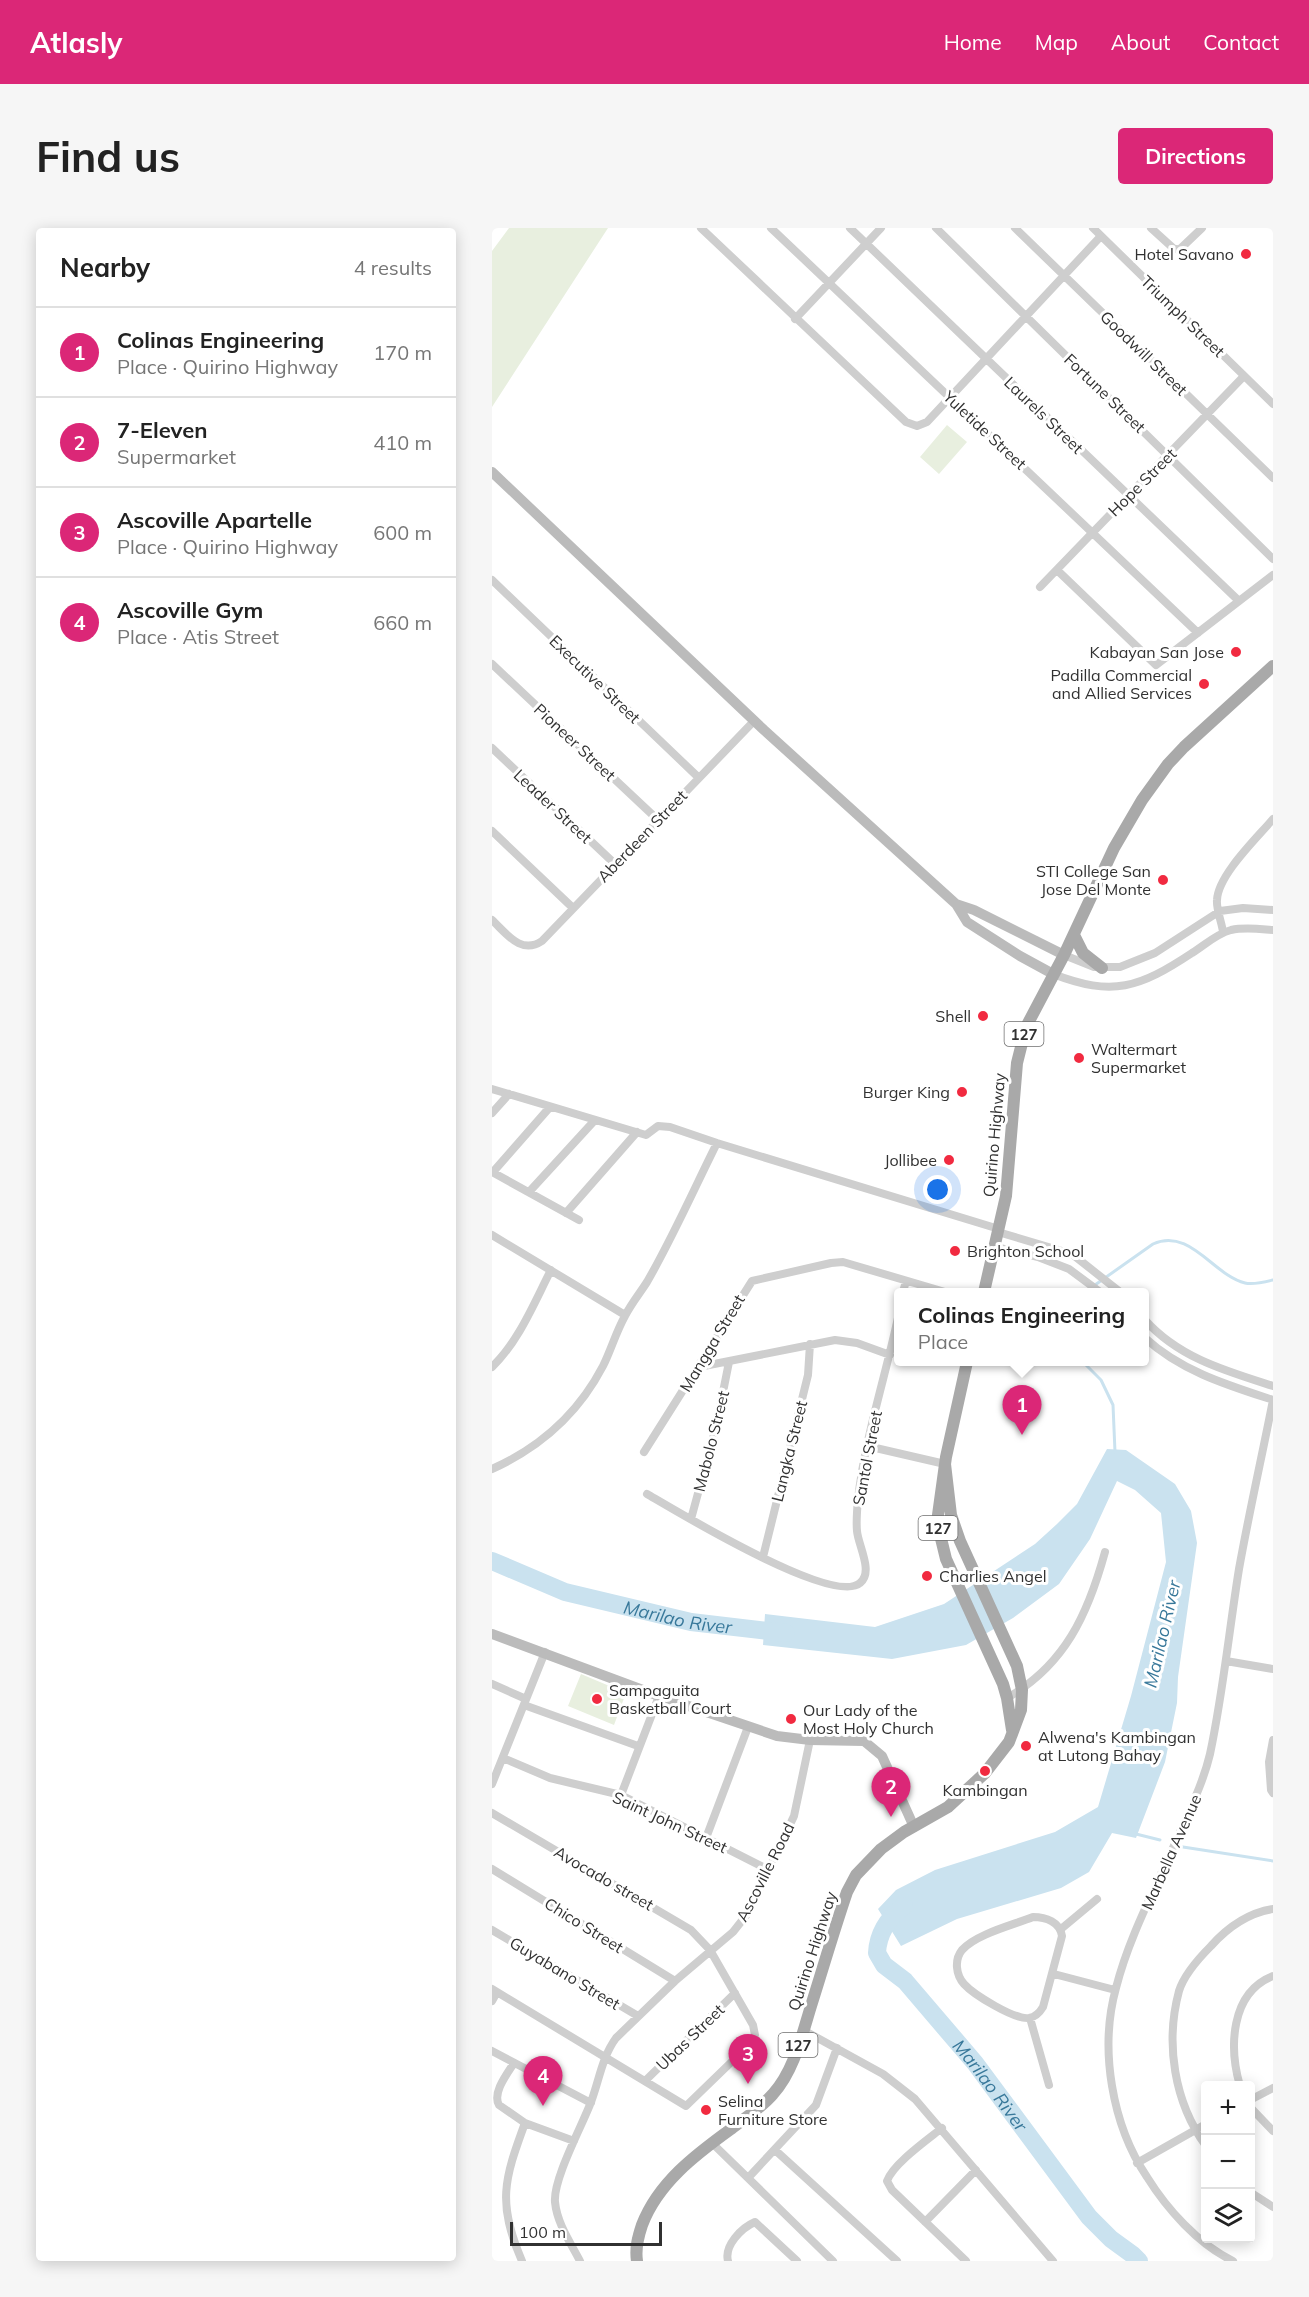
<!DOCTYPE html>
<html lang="en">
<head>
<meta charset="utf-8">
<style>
  body { margin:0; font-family:Mulish,sans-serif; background:#f6f6f6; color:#222 }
  .controls { position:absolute; right:18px; bottom:18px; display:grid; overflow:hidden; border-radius:6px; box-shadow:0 3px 15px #0003 }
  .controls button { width:54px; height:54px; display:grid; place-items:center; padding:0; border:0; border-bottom:2px solid #e0e0e0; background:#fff; color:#222; font:30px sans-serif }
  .scale { position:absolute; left:18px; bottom:15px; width:152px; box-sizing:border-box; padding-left:6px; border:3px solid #313131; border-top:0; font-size:16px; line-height:21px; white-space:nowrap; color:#313131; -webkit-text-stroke:4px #fff; paint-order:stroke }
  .you { position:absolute; left:446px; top:962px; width:21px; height:21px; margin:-15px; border:4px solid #fff; border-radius:50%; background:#1a73e8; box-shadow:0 0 0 9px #1a73e833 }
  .badge { display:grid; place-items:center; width:39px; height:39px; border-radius:50%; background:#db2777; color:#fff; font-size:20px; font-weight:700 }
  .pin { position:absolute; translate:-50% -50px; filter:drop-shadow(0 2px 3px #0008) }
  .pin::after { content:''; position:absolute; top:32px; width:21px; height:18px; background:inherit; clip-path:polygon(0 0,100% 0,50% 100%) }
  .popup { position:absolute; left:402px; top:1060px; width:255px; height:78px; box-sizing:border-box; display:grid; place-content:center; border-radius:6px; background:#fff; filter:drop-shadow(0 2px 4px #0005); font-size:20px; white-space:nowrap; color:#767676 }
  .popup b { font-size:22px; color:#222 }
  .popup::after { content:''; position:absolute; left:50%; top:100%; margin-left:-12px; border:12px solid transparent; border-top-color:#fff }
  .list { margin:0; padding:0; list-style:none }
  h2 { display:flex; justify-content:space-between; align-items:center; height:78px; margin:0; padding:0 24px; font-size:26px }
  h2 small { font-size:20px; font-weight:400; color:#767676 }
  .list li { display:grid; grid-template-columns:39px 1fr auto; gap:18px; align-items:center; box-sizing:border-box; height:90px; padding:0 24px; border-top:2px solid #e0e0e0 }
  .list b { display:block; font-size:22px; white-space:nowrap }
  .list p { margin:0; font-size:20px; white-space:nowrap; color:#767676 }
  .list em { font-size:20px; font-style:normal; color:#767676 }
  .icon { flex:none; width:33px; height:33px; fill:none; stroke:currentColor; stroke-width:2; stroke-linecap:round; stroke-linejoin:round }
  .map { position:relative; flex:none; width:781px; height:2033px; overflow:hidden; border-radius:6px }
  header { display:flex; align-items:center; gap:36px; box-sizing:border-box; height:84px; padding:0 30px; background:#db2777; color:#fff }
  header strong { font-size:28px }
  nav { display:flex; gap:33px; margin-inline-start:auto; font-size:21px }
  .intro { display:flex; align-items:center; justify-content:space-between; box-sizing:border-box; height:144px; padding:0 36px }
  h1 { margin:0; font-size:42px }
  .button { padding:15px 27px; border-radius:6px; background:#db2777; color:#fff; font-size:21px; font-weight:700 }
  main { display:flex; gap:36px; padding:0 36px }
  aside { flex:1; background:#fff; border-radius:6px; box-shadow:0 3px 15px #0003 }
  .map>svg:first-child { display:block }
  .green { fill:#e8efdf }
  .water { fill:#cae2ef }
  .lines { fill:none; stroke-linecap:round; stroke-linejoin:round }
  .stream { stroke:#cae2ef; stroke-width:3 }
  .river { stroke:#cae2ef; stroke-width:18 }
  .street { stroke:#cecece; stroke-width:8 }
  .secondary { stroke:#bbb; stroke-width:10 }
  .primary { stroke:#a9a9a9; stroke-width:12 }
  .poi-dot { fill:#f12a40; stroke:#fff; stroke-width:2 }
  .labels { text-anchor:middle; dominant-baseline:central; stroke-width:6; stroke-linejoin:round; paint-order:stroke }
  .shield { fill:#fff; stroke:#6f6f6f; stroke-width:1.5 }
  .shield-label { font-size:15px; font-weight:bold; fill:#313131 }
  .poi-label { font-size:16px; fill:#313131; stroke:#fff; text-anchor:end }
  .street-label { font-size:16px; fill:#313131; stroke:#fff }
  .water-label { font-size:18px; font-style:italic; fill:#38789a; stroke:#fff }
</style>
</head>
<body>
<header>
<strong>Atlasly</strong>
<nav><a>Home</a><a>Map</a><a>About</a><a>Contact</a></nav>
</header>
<div class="intro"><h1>Find us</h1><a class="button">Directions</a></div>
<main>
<aside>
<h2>Nearby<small>4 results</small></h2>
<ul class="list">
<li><span class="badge">1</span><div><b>Colinas Engineering</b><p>Place · Quirino Highway</p></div><em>170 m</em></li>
<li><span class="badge">2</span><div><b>7-Eleven</b><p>Supermarket</p></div><em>410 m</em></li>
<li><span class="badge">3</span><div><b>Ascoville Apartelle</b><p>Place · Quirino Highway</p></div><em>600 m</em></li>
<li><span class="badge">4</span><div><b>Ascoville Gym</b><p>Place · Atis Street</p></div><em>660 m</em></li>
</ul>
</aside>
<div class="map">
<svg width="781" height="2033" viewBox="0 0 781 2033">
  <rect width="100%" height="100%" fill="#fff"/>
  <!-- green -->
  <path class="green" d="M 17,0 L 116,0 L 0,179 L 0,23 Z
    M 455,197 L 475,214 L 447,246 L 428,229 Z
    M 89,1446 L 134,1465 L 122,1497 L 76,1478 Z"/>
  <!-- water -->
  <path class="water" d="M 615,1221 L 634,1222 L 683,1256 L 699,1283 L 705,1315 L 686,1449 L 685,1475 L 673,1534 L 644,1610 L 620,1605 L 597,1644 L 569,1660 L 465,1691 L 409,1718 L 386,1681 L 404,1662 L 443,1642 L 563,1604 L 606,1579 L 639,1468 L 674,1334 L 669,1285 L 643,1262 L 625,1253 L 598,1311 L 567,1356 L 521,1390 L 474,1417 L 400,1431 L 271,1417 L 273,1386 L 383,1399 L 452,1376 L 543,1316 L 565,1296 L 585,1276 Z"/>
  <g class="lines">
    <!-- stream -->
    <path class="stream" d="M 593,1064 L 661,1016 C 698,999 722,1048 753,1055 C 761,1057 773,1054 781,1052
      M 591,1134 L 609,1152 L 621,1177 L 623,1224
      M 644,1606 L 668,1612
      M 691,1619 L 781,1633"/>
    <!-- river -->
    <g class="river">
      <path id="s1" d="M 0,1333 L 73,1364 L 199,1394 L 294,1405"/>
      <path id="s2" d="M 412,1678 C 396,1690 386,1705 385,1725 L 392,1737 L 413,1753 L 483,1835 L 597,1989 L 619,2011 L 641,2027 L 647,2033"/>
    </g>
    <!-- street -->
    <path class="street" d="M 209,0 L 414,194 L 425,198 L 435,194 L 609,8
      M 279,0 L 706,405
      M 358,0 L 747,373
      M 444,0 L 781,331
      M 523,0 L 781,250
      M 601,0 L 781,176
      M 659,0 L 681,20 L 687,22 L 710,0
      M 303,91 L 389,0
      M 565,342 L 664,437 L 781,347
      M 0,352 L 206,549
      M 548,359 L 752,148
      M 0,436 L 166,592
      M 0,520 L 123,636
      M 0,603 L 81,680
      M 0,692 C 15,706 29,727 50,713 L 262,493
      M 731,704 C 730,695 724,681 725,672 C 726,647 765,610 781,591
      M 572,727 L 602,739 L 628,739 L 663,725 L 728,683 L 751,680 L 781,682
      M 561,746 C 621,769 647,760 700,725 C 713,717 724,706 739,702 C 753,699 767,701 781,702
      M 0,861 L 154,907 L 166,898 L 178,899 L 225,915 L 507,1001
      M 0,885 L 17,866
      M 0,944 L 87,992
      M 1,944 L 58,879
      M 37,964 L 103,892
      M 74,985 L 145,904
      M 506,1004 L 580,1026 L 628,1064
      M 0,1007 L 133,1087
      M 504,1019 L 546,1029 L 577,1041 L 608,1064
      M 411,1064 L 414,1053
      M 653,1092 C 687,1130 734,1143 781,1158
      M 653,1110 C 689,1143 735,1157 781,1172
      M 0,1139 C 27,1113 42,1075 59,1042
      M 207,1139 L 343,1112 L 365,1115 L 398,1127
      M 375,1218 L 453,1236
      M 152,1224 L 260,1053 L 339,1035 L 351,1034 L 453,1064
      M 0,1241 C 49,1219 86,1186 111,1138 C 119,1122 124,1104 133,1088 C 139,1076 148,1065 155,1054 C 181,1009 202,961 225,915
      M 155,1266 C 186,1284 341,1378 368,1355 C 382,1344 366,1317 365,1303 C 364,1293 365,1282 366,1271 C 373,1209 394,1147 407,1085
      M 199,1291 L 224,1199 L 237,1134
      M 271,1329 L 316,1147 L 318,1116
      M 734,1433 L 781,1441
      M 0,1456 L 34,1471
      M 515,1470 C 573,1437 596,1386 613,1324
      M 32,1477 L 146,1518
      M 781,1512 L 777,1534 L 779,1562 L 781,1565
      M 11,1530 L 58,1550 L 129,1567 L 275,1641
      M 0,1556 L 53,1424
      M 129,1567 L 167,1468
      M 0,1585 L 199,1702 L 218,1722 L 261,1797 L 263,1807 L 258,1816 L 194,1878 L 0,1761
      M 214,1610 L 256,1499
      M 0,1641 L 183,1753
      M 541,1689 C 554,1689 568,1694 570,1708 L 551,1779 C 548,1784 543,1789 537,1790 C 523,1792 482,1767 472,1756 C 464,1747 462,1732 470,1722 C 484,1706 521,1697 541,1689 Z
      M 569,1701 L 605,1671
      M 0,1702 L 146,1788
      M 562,1746 L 623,1762
      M 0,1773 L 5,1764
      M 538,1790 L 557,1857
      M 311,1802 L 391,1846 L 423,1871 L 561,2033
      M 0,1823 L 99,1875
      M 22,1835 C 15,1846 0,1865 7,1877 L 33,1895 L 82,1913
      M 154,1852 L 243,1765
      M 748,1858 C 737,1820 738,1765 781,1748
      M 758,1872 L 781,1860
      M 758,1879 L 781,1903
      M 450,1900 C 435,1912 401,1936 395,1953 L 400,1962 L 474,2033
      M 220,1915 L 341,2033
      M 714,1918 C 682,1874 673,1815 687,1763 C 692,1747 707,1730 719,1718 C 736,1699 756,1685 781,1681
      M 283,1922 L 405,2033
      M 645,1935 L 714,1896
      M 256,1950 L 324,1877 L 345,1820
      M 758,1964 L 781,1979
      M 433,1994 L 484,1942
      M 30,2033 C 5,1975 12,1952 33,1895
      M 88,2033 C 78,2014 65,1995 63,1974 C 61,1951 90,1898 99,1874 C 107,1853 110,1829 124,1810 L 183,1753 L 241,1704 L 256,1685 L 302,1588 L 318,1512
      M 236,2033 C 232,2018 249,2000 263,1994 L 305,2033
      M 741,2033 C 706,2016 675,1981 655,1949 C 620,1897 607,1821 624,1760 C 637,1709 663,1661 684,1613 C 696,1585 711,1556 718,1526 C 731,1465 737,1403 747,1341 C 757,1285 770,1228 781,1172"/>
    <!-- secondary -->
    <path class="secondary" d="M 0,244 L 272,502 L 464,676 L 475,694 L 528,728 L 561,746
      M 464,676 L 482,682 L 572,727
      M 0,1406 L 167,1468 L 285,1508 L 318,1512 L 372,1513 L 390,1528 L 422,1599"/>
    <!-- primary -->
    <path class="primary" d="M 582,707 L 591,725 L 610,740
      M 492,1064 L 514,968 L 525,835 L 534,799 L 572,727 L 622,620 L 650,572 L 676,536 L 692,519 L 781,438
      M 475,1134 L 454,1229 L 445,1294 L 454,1331 L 511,1456 L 515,1470 L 520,1502
      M 145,2033 C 143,2020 146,2009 150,1997 C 166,1955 203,1927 239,1901 C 253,1890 269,1880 281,1866 C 302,1843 310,1807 319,1778 C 331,1740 342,1702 355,1664 L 364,1647 L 389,1621 L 412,1604 L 456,1579 L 493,1545 L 517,1514 L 529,1482 L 530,1462 L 525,1438 L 468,1313 L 459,1287 L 453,1236"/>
  </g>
  <!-- markers -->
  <g class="poi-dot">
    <circle cx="754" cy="26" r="6"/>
    <circle cx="744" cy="424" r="6"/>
    <circle cx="712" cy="456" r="6"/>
    <circle cx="671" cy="652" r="6"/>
    <circle cx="491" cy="788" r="6"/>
    <circle cx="587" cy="830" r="6"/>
    <circle cx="470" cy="864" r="6"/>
    <circle cx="457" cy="932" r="6"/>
    <circle cx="463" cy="1023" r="6"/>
    <circle cx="435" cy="1348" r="6"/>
    <circle cx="105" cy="1471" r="6"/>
    <circle cx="299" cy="1491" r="6"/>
    <circle cx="534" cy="1518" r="6"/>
    <circle cx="493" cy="1543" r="6"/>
    <circle cx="214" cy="1882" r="6"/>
  </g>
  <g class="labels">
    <!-- shield labels -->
    <g class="shield">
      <rect x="512.5" y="794" width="39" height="24" rx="4.5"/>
      <rect x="426.5" y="1288" width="39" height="24" rx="4.5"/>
      <rect x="286.5" y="1805" width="39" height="24" rx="4.5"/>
    </g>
    <g class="shield-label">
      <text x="532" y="806">127</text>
      <text x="446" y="1300">127</text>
      <text x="306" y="1817">127</text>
    </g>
    <!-- poi labels -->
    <g class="poi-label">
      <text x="742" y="26">Hotel Savano</text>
      <text x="732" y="424">Kabayan San Jose</text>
      <text x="700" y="447">Padilla Commercial<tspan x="700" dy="18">and Allied Services</tspan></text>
      <text x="659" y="643">STI College San<tspan x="659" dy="18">Jose Del Monte</tspan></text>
      <text x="479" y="788">Shell</text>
      <text x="599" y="821" text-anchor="start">Waltermart<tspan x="599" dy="18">Supermarket</tspan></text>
      <text x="458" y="864">Burger King</text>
      <text x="445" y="932">Jollibee</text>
      <text x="475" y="1023" text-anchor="start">Brighton School</text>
      <text x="447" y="1348" text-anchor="start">Charlies Angel</text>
      <text x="117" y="1462" text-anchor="start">Sampaguita<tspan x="117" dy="18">Basketball Court</tspan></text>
      <text x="311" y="1482" text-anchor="start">Our Lady of the<tspan x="311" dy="18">Most Holy Church</tspan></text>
      <text x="546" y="1509" text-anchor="start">Alwena's Kambingan<tspan x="546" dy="18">at Lutong Bahay</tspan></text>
      <text x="493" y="1562" text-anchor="middle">Kambingan</text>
      <text x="226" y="1873" text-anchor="start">Selina<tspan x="226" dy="18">Furniture Store</tspan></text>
    </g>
    <!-- street labels -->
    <g class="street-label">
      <text transform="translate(691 88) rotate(44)">Triumph Street</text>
      <text transform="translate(652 125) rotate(44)">Goodwill Street</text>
      <text transform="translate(613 165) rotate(44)">Fortune Street</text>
      <text transform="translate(552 187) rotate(44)">Laurels Street</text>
      <text transform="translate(493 202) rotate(43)">Yuletide Street</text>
      <text transform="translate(650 254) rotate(-45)">Hope Street</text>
      <text transform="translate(103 451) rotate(44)">Executive Street</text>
      <text transform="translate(83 514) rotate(43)">Pioneer Street</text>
      <text transform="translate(61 578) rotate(43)">Leader Street</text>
      <text transform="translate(150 608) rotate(-46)">Aberdeen Street</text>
      <text transform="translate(502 907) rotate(-85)">Quirino Highway</text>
      <text transform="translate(220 1115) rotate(-59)">Mangga Street</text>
      <text transform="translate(219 1213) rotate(-76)">Mabolo Street</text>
      <text transform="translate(297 1223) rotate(-76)">Langka Street</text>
      <text transform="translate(375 1230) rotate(-79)">Santol Street</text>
      <text transform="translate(178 1594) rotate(25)">Saint John Street</text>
      <text transform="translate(679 1624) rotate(-66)">Marbella Avenue</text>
      <text transform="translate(273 1644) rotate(-63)">Ascoville Road</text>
      <text transform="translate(112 1650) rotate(30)">Avocado street</text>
      <text transform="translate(92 1697) rotate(32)">Chico Street</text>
      <text transform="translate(320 1723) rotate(-72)">Quirino Highway</text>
      <text transform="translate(73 1745) rotate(31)">Guyabano Street</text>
      <text transform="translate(198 1809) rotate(-44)">Ubas Street</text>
    </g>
    <!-- water labels -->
    <g class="water-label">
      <text stroke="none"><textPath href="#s1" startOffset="195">Marilao River</textPath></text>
      <text transform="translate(670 1406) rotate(-77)">Marilao River</text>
      <text stroke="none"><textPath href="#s2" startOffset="231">Marilao River</textPath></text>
    </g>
  </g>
</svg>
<div class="controls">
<button>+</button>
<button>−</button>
<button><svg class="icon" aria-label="layers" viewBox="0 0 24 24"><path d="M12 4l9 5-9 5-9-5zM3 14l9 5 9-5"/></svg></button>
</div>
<div class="scale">100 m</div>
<div class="you"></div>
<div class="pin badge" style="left:530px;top:1207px">1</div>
<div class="popup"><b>Colinas Engineering</b>Place</div>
<div class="pin badge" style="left:399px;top:1589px">2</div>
<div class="pin badge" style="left:256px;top:1856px">3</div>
<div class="pin badge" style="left:51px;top:1878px">4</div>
</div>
</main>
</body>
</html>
